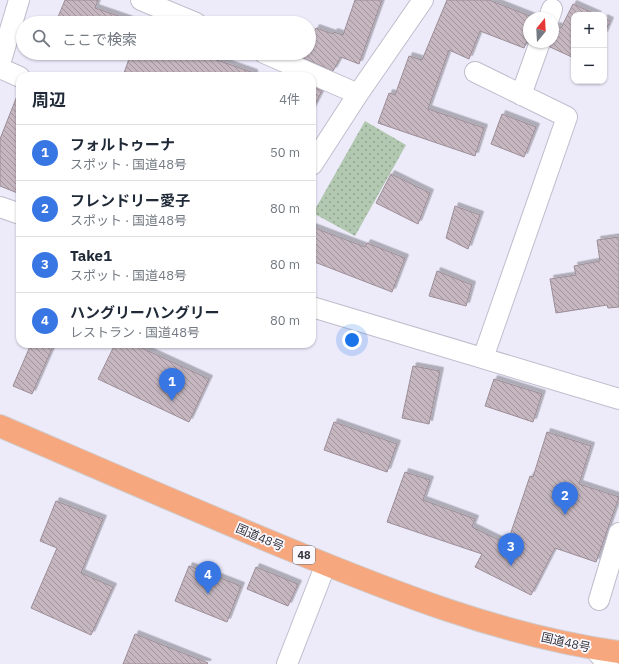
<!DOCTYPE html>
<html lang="ja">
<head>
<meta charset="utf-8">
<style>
  body { margin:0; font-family:"IBM Plex Sans","Noto Sans JP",sans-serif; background:#f2f2f3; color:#1f2937 }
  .controls { position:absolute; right:12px; top:12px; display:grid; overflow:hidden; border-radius:8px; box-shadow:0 1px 3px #0004 }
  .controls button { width:36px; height:36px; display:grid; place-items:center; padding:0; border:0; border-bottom:1px solid #e0e1e3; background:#fff; color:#1f2937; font:20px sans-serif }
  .compass { position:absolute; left:523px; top:12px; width:36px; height:36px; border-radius:50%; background:#fff; box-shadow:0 1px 3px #0004; rotate:18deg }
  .you { position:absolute; left:352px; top:340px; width:14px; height:14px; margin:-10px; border:3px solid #fff; border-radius:50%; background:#1a73e8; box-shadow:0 0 0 6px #1a73e833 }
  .badge { display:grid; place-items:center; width:26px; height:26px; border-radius:50%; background:#3876e4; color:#fff; font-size:13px; font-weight:700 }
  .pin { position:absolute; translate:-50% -33px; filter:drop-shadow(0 1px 2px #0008) }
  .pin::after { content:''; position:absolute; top:21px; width:14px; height:12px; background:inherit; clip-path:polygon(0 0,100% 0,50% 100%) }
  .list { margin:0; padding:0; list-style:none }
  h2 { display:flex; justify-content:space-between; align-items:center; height:52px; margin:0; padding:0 16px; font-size:17px }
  h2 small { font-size:13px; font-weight:400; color:#747a83 }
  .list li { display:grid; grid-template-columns:26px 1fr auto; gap:12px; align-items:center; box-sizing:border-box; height:56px; padding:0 16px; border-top:1px solid #e0e1e3 }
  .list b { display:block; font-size:15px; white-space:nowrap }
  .list p { margin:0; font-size:13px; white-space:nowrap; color:#747a83 }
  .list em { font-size:13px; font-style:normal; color:#747a83 }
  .icon { flex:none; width:22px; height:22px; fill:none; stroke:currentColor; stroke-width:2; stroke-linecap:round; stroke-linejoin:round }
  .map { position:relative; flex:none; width:619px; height:664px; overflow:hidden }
  .search { position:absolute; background:#fff; box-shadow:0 1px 3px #0004; left:16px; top:16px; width:300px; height:44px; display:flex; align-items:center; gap:10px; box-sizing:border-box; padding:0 14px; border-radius:22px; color:#747a83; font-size:15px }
  .panel { position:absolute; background:#fff; box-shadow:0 1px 3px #0004; left:16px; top:72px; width:300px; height:276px; border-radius:12px }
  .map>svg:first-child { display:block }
  .park { fill:url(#park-dots) }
  .building { fill:url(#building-back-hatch); stroke:#9c8e97; filter:url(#shadow) }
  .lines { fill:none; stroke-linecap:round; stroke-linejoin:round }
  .minor-casing { stroke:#c0bdcc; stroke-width:22 }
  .trunk-casing { stroke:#cfced0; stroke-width:24 }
  .minor { stroke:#fff; stroke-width:20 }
  .trunk { stroke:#f7a77e; stroke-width:22 }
  .labels { text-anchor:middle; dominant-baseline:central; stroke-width:3.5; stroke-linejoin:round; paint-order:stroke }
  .shield { fill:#faf9ff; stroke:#706f75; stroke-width:1 }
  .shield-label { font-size:11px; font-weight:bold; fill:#35343a }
  .street-label { font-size:12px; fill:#35343a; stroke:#faf9ff }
</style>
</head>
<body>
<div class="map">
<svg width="619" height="664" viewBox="0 0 619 664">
  <defs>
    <pattern id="park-dots" width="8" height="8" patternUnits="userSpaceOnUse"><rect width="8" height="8" fill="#b2c8b0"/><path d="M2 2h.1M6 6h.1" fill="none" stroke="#92a390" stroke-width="1.8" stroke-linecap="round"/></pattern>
    <pattern id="building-back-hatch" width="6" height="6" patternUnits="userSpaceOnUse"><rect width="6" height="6" fill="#c5b6c0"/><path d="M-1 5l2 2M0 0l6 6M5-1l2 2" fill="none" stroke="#a1959d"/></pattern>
    <filter id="shadow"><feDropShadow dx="3.5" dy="-3.5" stdDeviation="0" flood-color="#0004"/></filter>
  </defs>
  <rect width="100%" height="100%" fill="#edeafa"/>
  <!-- park -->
  <path class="park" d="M 365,121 L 406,145 L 355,236 L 313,213 Z"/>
  <!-- building -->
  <path class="building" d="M 65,0 L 98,0 L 95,8 L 130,20 L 130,23 L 75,23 L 58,17 Z
    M 355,0 L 382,0 L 359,64 L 341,57 L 333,71 L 301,57 L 303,53 L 309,53 L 309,41 L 316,28 L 333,34 L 334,32 L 343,35 Z
    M 447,0 L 489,0 L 535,18 L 529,18 L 529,37 L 524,48 L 480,31 L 469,59 L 449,50 L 428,109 L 484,128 L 475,156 L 378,123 L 389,93 L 395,95 L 409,56 L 422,60 Z
    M 573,4 L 598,15 L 574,15 L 574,58 L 550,47 L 551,42 L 553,42 L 553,28 L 557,26 L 561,28 Z
    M 604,18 L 610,21 L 604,35 Z
    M 131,53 L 197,53 L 254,73 L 254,76 L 123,76 Z
    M 312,86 L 322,91 L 312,110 Z
    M 19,91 L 20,91 L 20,194 L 0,186 L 0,139 Z
    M 502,114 L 536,127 L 524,157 L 491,144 Z
    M 391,174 L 430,193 L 418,224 L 376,203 Z
    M 455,206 L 480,215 L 468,249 L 446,238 Z
    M 312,227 L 365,247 L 367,243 L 405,258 L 392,292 L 312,261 Z
    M 619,237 L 619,307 L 608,308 L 607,305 L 556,313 L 550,279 L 576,275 L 574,266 L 600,261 L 597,240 Z
    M 437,271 L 472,285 L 466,306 L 429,296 Z
    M 31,344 L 54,344 L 32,394 L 13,386 Z
    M 115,344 L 133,344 L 209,379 L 189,422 L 98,379 Z
    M 413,366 L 440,371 L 429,424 L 402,418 Z
    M 494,379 L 542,394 L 533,422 L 485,406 Z
    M 334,422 L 397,444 L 387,472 L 324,450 Z
    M 547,432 L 591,446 L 579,484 L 619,497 L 596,562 L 555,548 L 531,595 L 475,567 L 482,554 L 387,522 L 405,472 L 430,480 L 423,500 L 475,519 L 472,527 L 507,544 L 530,476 L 533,477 Z
    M 56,501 L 103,519 L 81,573 L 113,587 L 91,635 L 31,608 L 57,548 L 40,541 Z
    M 189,566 L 241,586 L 227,622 L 175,601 Z
    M 256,567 L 298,584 L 288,606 L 247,589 Z
    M 135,634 L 208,663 L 207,664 L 123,664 Z"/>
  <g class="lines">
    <defs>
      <path id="minor" d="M 141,0 L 196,23
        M 549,18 L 552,9
        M 264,53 L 358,94
        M 0,64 L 19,0
        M 0,68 L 20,77
        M 475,72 L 567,117 L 483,358
        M 521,95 L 540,42
        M 312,165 L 358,94 L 423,0
        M 0,207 L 20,214
        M 312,307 L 619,399
        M 599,600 L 619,533
        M 594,649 L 608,664
        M 287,664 L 326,564"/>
      <path id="trunk" d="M 0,426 C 93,466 187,507 281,546 C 390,591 502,636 619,652"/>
    </defs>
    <!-- minor casing -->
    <use href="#minor" class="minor-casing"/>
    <!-- trunk casing -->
    <use href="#trunk" class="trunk-casing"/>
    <!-- minor -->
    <use href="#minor" class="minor"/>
    <!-- trunk -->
    <use href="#trunk" class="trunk"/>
  </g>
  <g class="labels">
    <!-- shield labels -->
    <rect class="shield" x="293" y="546" width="22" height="18" rx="3"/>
    <g class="shield-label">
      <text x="304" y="555">48</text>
    </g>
    <!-- street labels -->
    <g class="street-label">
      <text transform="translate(260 537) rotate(23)">国道48号</text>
      <text transform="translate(566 642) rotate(13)">国道48号</text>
    </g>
  </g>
</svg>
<div class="controls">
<button>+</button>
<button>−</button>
</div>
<svg class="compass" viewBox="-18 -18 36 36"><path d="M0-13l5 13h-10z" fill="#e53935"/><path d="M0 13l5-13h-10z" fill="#747a83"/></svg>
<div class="you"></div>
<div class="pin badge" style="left:172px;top:401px">1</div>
<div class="pin badge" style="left:565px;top:515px">2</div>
<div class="pin badge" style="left:511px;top:566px">3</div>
<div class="pin badge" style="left:208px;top:594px">4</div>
<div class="search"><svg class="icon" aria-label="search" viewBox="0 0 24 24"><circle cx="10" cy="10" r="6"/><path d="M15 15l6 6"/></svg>ここで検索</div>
<section class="panel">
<h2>周辺<small>4件</small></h2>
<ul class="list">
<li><span class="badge">1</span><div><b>フォルトゥーナ</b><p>スポット · 国道48号</p></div><em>50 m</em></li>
<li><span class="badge">2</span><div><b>フレンドリー愛子</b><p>スポット · 国道48号</p></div><em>80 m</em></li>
<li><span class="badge">3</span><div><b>Take1</b><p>スポット · 国道48号</p></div><em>80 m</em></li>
<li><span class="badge">4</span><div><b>ハングリーハングリー</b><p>レストラン · 国道48号</p></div><em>80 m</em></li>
</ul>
</section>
</div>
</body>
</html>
